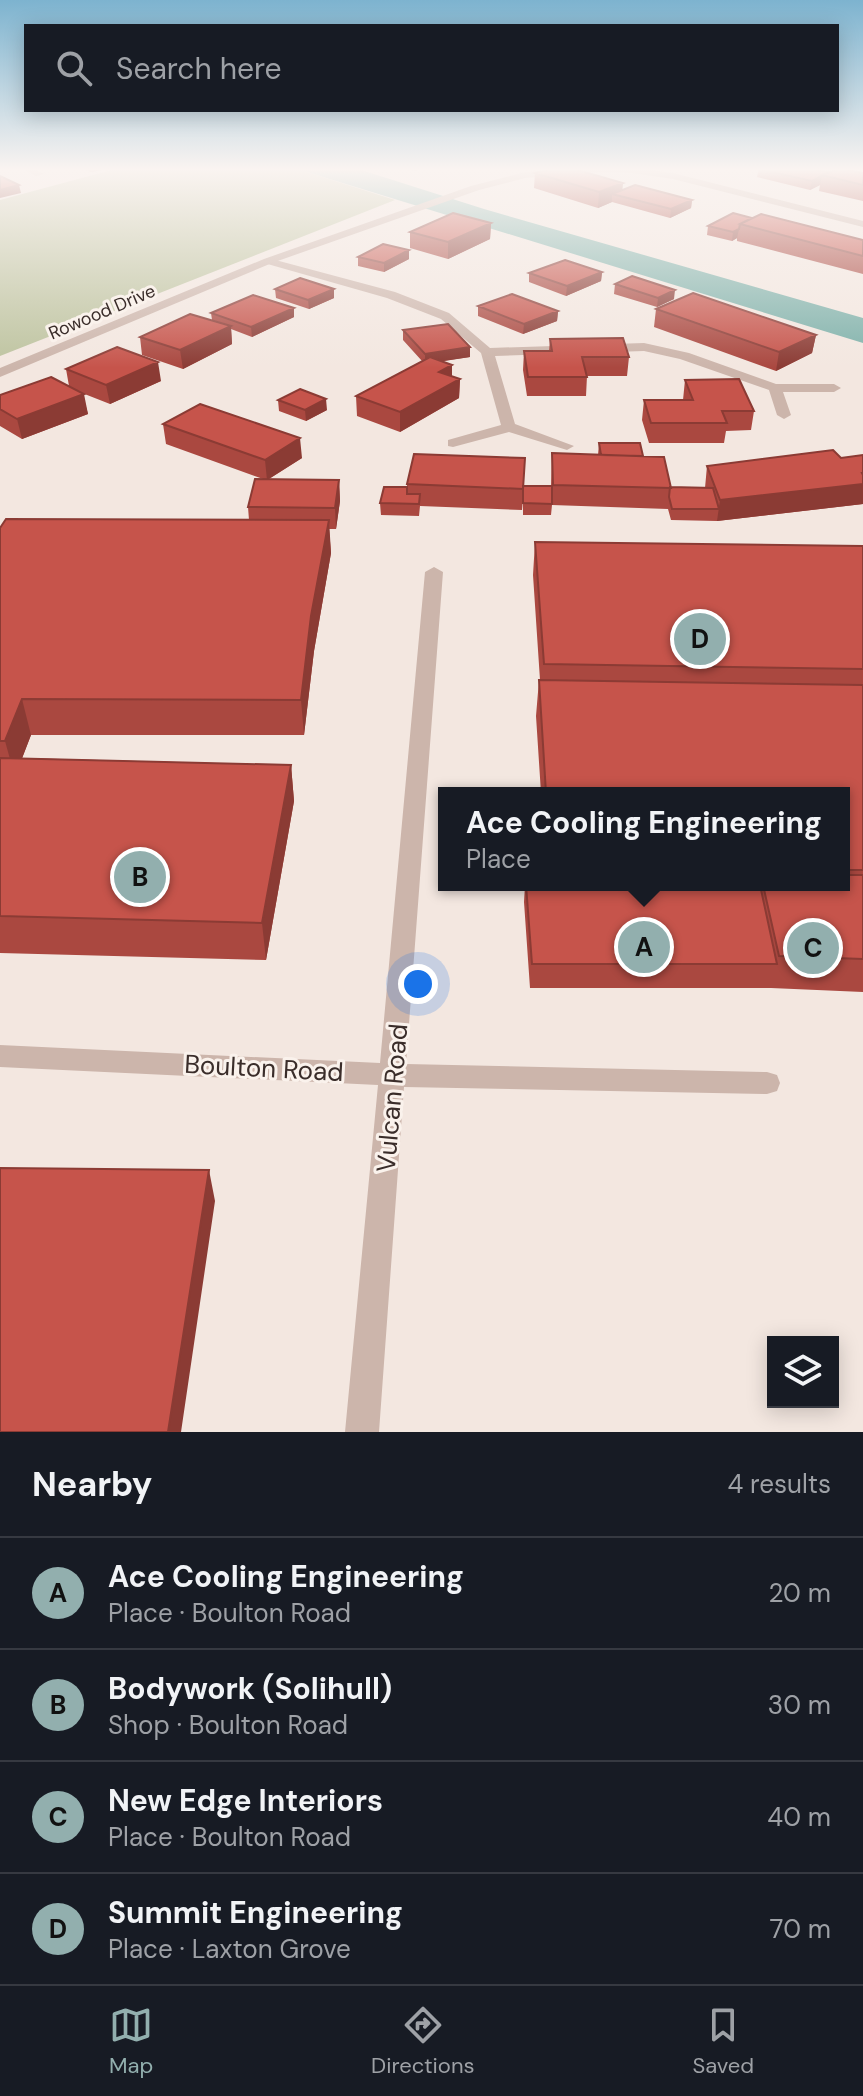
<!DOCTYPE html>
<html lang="en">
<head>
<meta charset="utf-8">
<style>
  body { margin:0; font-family:"DM Sans",sans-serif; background:#242831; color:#f1f3f6 }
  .controls { position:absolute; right:24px; bottom:24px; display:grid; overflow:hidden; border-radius:0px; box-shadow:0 4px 20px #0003 }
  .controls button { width:72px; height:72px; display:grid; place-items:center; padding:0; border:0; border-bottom:2px solid #363941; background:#171b24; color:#f1f3f6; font:40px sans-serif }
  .you { position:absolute; left:418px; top:984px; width:28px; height:28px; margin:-20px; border:6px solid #fff; border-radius:50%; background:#1a73e8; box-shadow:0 0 0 12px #1a73e833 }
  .badge { display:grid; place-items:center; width:52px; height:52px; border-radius:50%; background:#92afae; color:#111; font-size:26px; font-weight:700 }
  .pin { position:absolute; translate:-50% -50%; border:4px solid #fff; box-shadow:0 2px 8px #0006 }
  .popup { position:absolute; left:438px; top:787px; width:412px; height:104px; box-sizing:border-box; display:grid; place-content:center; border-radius:0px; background:#171b24; filter:drop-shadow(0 2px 6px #0005); font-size:26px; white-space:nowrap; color:#9ea1a6 }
  .popup b { font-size:30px; color:#f1f3f6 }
  .popup::after { content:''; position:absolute; left:50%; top:100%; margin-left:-16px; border:16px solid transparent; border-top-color:#171b24 }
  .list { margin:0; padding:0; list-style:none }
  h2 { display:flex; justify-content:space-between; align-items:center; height:104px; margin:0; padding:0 32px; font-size:34px }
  h2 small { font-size:26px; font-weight:400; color:#9ea1a6 }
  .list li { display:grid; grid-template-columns:52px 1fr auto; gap:24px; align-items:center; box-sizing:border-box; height:112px; padding:0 32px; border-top:2px solid #363941 }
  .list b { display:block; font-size:30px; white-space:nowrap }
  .list p { margin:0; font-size:26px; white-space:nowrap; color:#9ea1a6 }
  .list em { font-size:26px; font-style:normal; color:#9ea1a6 }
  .icon { flex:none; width:44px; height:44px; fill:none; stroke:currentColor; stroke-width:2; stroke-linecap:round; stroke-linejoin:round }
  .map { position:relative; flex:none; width:863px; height:1432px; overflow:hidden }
  .search { position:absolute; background:#171b24; box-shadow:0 4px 20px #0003; left:24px; right:24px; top:24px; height:88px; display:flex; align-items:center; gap:20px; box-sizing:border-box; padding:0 28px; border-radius:0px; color:#9ea1a6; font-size:30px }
  .sheet { height:552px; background:#171b24 }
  nav { display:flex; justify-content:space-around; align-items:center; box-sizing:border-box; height:112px; border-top:2px solid #363941; background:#171b24; font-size:22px; color:#9ea1a6 }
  nav a { display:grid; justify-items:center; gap:4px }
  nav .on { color:#92afae }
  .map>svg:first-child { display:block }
  .green { fill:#bdc39f }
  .water { fill:#7eb1aa }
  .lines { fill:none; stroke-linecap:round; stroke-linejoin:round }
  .minor { fill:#ccb5ab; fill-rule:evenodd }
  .tertiary { fill:#ccb5ab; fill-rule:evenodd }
  .wall { fill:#aa4840 }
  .shaded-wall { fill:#8b3b34 }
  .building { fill:#c6544b; stroke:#8b3b34; stroke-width:2 }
  .labels { text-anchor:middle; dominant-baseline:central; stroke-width:6; stroke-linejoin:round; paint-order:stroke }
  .far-street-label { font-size:18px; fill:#3a2d2a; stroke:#faf2ec }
  .near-street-label { font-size:26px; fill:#3a2d2a; stroke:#faf2ec }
</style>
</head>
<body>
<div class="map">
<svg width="863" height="1432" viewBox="0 0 863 1432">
  <rect width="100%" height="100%" fill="#f3e7e0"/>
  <!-- green -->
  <path class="green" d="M 119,168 L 294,168 L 395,200 L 0,356 L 0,200 Z"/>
  <!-- water -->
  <path class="water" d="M 294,168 L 355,168 L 484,209 L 863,318 L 863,343 Z"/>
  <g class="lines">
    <!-- minor -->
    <path class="minor" d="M 21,168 L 32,168 L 44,174 L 36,176 Z
      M 268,258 L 395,292 L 449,313 L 490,348 L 644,343 L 689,353 L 776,384 L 834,384 L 841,388 L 834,392 L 783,392 L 791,415 L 784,419 L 777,415 L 769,390 L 680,359 L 644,351 L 495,356 L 515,424 L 574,446 L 567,450 L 509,432 L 453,447 L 448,446 L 448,440 L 501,425 L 481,353 L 441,319 L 387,298 L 264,263 L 262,261 Z
      M 434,567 L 443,572 L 406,1064 L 767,1072 L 777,1075 L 780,1083 L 777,1091 L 767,1094 L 404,1087 L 379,1432 L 345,1432 L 378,1085 L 0,1067 L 0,1045 L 380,1063 L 425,572 Z"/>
    <!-- tertiary -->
    <path class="tertiary" d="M 580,168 L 635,168 L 673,173 L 863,221 L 863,227 L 673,179 L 632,173 L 598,172 L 525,178 L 479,190 L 272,263 L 0,377 L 0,368 L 264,259 L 471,186 L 525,172 Z"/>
  </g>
  <!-- wall -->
  <path class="wall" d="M 81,168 L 113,168 L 91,172 Z
    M 402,168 L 424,168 L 415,171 Z
    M 759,169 L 829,172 L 863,173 L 863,201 L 819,191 L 820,185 L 810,190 L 757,177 Z
    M 535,173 L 622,190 L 692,200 L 691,208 L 670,218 L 612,202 L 598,208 L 534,188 Z
    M 752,218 L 863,240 L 863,274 L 737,241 L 737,238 L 732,241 L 707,235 L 708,226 Z
    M 491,223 L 490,239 L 448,259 L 410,248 L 410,232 Z
    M 409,250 L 409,259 L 384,272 L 358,266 L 358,257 Z
    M 602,272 L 601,281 L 566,296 L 529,282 L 529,273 Z
    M 615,284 L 674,299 L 657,307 L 614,294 Z
    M 275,289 L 334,289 L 334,298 L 309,309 L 276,298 Z
    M 478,306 L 558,311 L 557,321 L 523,334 L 478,316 Z
    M 294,308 L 294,317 L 252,337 L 231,329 L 232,344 L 183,369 L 142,355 L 140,337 L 212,320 L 211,313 Z
    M 656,309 L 816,335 L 812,353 L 776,371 L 654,327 Z
    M 403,330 L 470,347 L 470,357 L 442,361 L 452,365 L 452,376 L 460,379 L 459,398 L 400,432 L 357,416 L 356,396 L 422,361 L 403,340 Z
    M 550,339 L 629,357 L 627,376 L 587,376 L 586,396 L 527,396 L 523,370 L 524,351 L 549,351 Z
    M 66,369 L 161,381 L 110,404 L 82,393 L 88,414 L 22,439 L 0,426 L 0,395 L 69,386 Z
    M 685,380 L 754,411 L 751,430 L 726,431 L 724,443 L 649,443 L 642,420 L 644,400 L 683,400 Z
    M 278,400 L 327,410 L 306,421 L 279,411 Z
    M 163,424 L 302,458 L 269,479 L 339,480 L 340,501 L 336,529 L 329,529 L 331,553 L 314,651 L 304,735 L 31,735 L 22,758 L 291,765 L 294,801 L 266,960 L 0,953 L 0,528 L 249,520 L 248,507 L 263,479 L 166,444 Z
    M 599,443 L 643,456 L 670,487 L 705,488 L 707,466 L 841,458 L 863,455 L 863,504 L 717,521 L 671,520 L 668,509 L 552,505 L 551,515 L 523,515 L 523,499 L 522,510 L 420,506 L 419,516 L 381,515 L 380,503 L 407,487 L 407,484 L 551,486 L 552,453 L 598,455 Z
    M 535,542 L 863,546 L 863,992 L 771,988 L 530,988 L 524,902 L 525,885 L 844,885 L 844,793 L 541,793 L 536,716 L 539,680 L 540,680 L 533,575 Z"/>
  <!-- shaded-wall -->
  <path class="shaded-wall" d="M 91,168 L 113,168 L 91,172 Z
    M 822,177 L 820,185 L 810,190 L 812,181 Z
    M 623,183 L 622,196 L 612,194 L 612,202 L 598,208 L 599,192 Z
    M 19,185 L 21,193 L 0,198 L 0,190 Z
    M 692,200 L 691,208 L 670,218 L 671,209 Z
    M 491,223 L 490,239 L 448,259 L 448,242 Z
    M 739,229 L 737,238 L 732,241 L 733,232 Z
    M 409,250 L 409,259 L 384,272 L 384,263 Z
    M 602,272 L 601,281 L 566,296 L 567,286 Z
    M 334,289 L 334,298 L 309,309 L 308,300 Z
    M 675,290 L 674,299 L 657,307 L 658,298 Z
    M 294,308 L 294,317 L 252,337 L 251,327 Z
    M 558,311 L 557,321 L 523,334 L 524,324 Z
    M 231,326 L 232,344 L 183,369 L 180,350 Z
    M 816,335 L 812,353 L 776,371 L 779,352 Z
    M 470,347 L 470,357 L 425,364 L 425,354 Z
    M 158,362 L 161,381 L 110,404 L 106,385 Z
    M 452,365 L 452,383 L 460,379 L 459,398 L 400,432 L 400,412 L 439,372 Z
    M 84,394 L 88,414 L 22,439 L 17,419 Z
    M 326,399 L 327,410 L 306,421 L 305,410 Z
    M 300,438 L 302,458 L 267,480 L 265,460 Z
    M 863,473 L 863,504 L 717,521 L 720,500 Z
    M 339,480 L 340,501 L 336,529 L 335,508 Z
    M 329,520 L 331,553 L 314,651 L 304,735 L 301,700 L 311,616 Z
    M 22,699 L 31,735 L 15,777 L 5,741 Z
    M 291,765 L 294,801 L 266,960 L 262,923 Z
    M 209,1170 L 215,1201 L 181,1432 L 168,1432 Z"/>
  <!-- building -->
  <path class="building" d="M 555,168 L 571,168 L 623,183 L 599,192 L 535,173 Z
    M 761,168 L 807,168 L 829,172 L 812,181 L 759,169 Z
    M 840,168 L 863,173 L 863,185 L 822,175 Z
    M 0,176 L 19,185 L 0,190 Z
    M 635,185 L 692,200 L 671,209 L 612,194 Z
    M 453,213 L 491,223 L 448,242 L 410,232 Z
    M 733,213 L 752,218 L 740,224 L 739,229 L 733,232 L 708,226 Z
    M 761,214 L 863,240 L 863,256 L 740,224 Z
    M 383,244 L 409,250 L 384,263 L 358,257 Z
    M 565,260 L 602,272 L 567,286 L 529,273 Z
    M 632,276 L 675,290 L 658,298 L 615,284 Z
    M 300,278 L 334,289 L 308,300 L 275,289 Z
    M 693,293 L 816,335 L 779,352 L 656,309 Z
    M 512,294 L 558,311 L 524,324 L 478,306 Z
    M 253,295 L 294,308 L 251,327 L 211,313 Z
    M 190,314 L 231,326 L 180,350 L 140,337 Z
    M 448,324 L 470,347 L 425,354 L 403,330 Z
    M 623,338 L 629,357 L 582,357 L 587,377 L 528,377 L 524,351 L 552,351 L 550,339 Z
    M 117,347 L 158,362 L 106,385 L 66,369 Z
    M 430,357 L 452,365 L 439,372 L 460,379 L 400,412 L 356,396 Z
    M 51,377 L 84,394 L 17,419 L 0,409 L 0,395 Z
    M 739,379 L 754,411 L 722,411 L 727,423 L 651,423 L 644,400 L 693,400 L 685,380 Z
    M 300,389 L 326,399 L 305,410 L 278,400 Z
    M 200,404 L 300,438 L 265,460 L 163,424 Z
    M 599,443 L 640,443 L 643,456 L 601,455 Z
    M 833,450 L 841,458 L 863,455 L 863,473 L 862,473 L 863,475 L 863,484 L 720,500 L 707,466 Z
    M 552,453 L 664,457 L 671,488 L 553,485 Z
    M 414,454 L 525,458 L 523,489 L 407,484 Z
    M 255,479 L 339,480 L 335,508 L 248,507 Z
    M 523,486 L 552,486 L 552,504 L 523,503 Z
    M 384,487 L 407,487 L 407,494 L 420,494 L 419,504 L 380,503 Z
    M 670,487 L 713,488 L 719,509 L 672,509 L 669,497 Z
    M 6,519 L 329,520 L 311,616 L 301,700 L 22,699 L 5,741 L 0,741 L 0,528 Z
    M 535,542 L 863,546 L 863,669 L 544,664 Z
    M 539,680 L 863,685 L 863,870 L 844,870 L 844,793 L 546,793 Z
    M 0,758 L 291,765 L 262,923 L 0,916 Z
    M 844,875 L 863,875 L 863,959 L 779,956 L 763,885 L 844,885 Z
    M 526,885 L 760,885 L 777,964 L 532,964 Z
    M 0,1168 L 209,1170 L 168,1432 L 0,1432 Z"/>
  <!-- sky -->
  <linearGradient id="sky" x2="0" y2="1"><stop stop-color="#7db3cf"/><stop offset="0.46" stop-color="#faf4f1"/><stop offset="1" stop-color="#faf4f1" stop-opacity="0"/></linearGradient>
  <rect width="863" height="368" fill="url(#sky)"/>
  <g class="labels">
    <!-- far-street labels -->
    <g class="far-street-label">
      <text transform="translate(102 312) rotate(-23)">Rowood Drive</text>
    </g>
    <!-- near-street labels -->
    <g class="near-street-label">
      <text transform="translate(264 1068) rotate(3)">Boulton Road</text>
      <text transform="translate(392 1098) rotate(-85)">Vulcan Road</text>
    </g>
  </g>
</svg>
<div class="controls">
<button><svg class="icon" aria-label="layers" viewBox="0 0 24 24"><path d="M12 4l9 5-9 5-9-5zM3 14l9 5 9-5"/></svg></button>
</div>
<div class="you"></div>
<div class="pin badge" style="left:644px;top:947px">A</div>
<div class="popup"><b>Ace Cooling Engineering</b>Place</div>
<div class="pin badge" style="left:140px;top:877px">B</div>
<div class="pin badge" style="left:813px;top:948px">C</div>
<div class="pin badge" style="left:700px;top:639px">D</div>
<div class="search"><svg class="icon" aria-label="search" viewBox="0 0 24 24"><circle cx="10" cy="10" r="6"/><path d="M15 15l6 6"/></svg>Search here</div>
</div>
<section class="sheet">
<h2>Nearby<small>4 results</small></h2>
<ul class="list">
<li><span class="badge">A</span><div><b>Ace Cooling Engineering</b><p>Place · Boulton Road</p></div><em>20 m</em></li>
<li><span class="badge">B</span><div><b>Bodywork (Solihull)</b><p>Shop · Boulton Road</p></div><em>30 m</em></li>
<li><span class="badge">C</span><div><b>New Edge Interiors</b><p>Place · Boulton Road</p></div><em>40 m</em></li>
<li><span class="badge">D</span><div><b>Summit Engineering</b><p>Place · Laxton Grove</p></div><em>70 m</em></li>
</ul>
</section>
<nav>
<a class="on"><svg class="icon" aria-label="map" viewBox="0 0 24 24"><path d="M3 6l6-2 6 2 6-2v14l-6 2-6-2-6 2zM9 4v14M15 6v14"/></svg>Map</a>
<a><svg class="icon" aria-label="directions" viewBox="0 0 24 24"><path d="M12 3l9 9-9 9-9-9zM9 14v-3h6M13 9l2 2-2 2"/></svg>Directions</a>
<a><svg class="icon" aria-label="saved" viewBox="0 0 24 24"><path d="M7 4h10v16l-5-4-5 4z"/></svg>Saved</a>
</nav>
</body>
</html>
